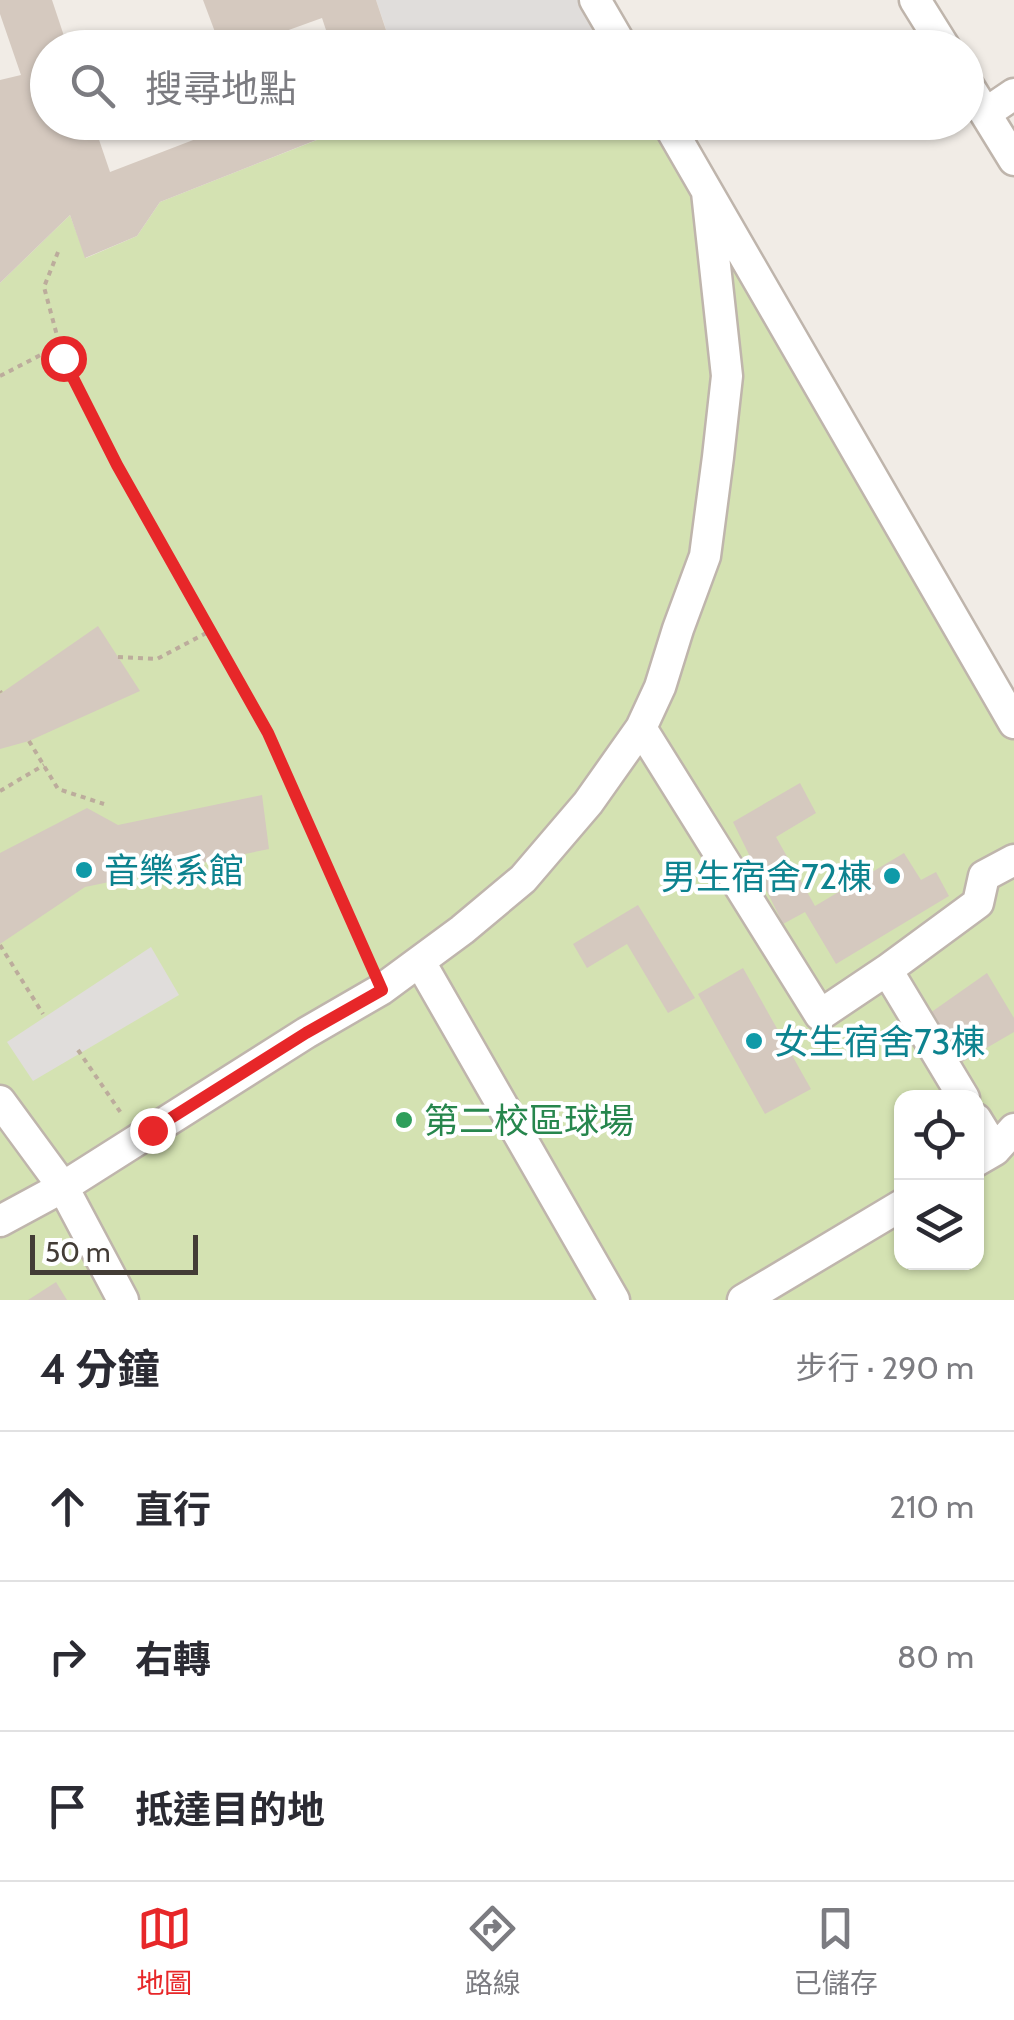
<!DOCTYPE html>
<html lang="zh-TW">
<head>
<meta charset="utf-8">
<style>
  body { margin:0; font-family:Cabin,"Noto Sans TC",sans-serif; background:#f7f7f7; color:#2b2b33 }
  .controls { position:absolute; right:30px; bottom:30px; display:grid; overflow:hidden; border-radius:20px; box-shadow:0 2px 8px #0004 }
  .controls button { width:90px; height:90px; display:grid; place-items:center; padding:0; border:0; border-bottom:2px solid #e1e1e2; background:#fff; color:#2b2b33; font:50px sans-serif }
  .scale { position:absolute; left:30px; bottom:25px; width:168px; box-sizing:border-box; padding-left:10px; border:5px solid #433c36; border-top:0; font-size:28px; line-height:35px; white-space:nowrap; color:#433c36; -webkit-text-stroke:8px #fff; paint-order:stroke }
  .stop { position:absolute; width:30px; height:30px; margin:-22px; border:8px solid #e72729; border-radius:50%; background:#fff }
  .stop.end { background:#e72729; border-color:#fff; box-shadow:0 2px 10px #0008 }
  .list { margin:0; padding:0; list-style:none }
  h2 { display:flex; justify-content:space-between; align-items:center; height:130px; margin:0; padding:0 40px; font-size:42px }
  h2 small { font-size:32px; font-weight:400; color:#7c7c81 }
  .list li { display:grid; grid-template-columns:65px 1fr auto; gap:30px; align-items:center; box-sizing:border-box; height:150px; padding:0 40px; border-top:2px solid #e1e1e2 }
  .list b { display:block; font-size:38px; white-space:nowrap }
  .list em { font-size:32px; font-style:normal; color:#7c7c81 }
  .icon { flex:none; width:55px; height:55px; fill:none; stroke:currentColor; stroke-width:2; stroke-linecap:round; stroke-linejoin:round }
  .map { position:relative; flex:none; width:1014px; height:1300px; overflow:hidden }
  .search { position:absolute; background:#fff; box-shadow:0 2px 8px #0004; left:30px; right:30px; top:30px; height:110px; display:flex; align-items:center; gap:25px; box-sizing:border-box; padding:0 35px; border-radius:55px; color:#7c7c81; font-size:38px }
  .sheet { height:580px; background:#fff }
  nav { display:flex; justify-content:space-around; align-items:center; box-sizing:border-box; height:140px; border-top:2px solid #e1e1e2; background:#fff; font-size:28px; color:#7c7c81 }
  nav a { display:grid; justify-items:center; gap:5px }
  nav .on { color:#e72729 }
  .map>svg:first-child { display:block }
  .green { fill:#d4e2b2; fill-rule:evenodd }
  .parking { fill:#e0dddb }
  .building { fill:#d5c9bf }
  .lines { fill:none; stroke-linecap:round; stroke-linejoin:round }
  .minor-casing { stroke:#bfb5ac; stroke-width:35 }
  .path { stroke:#bcac9c; stroke-width:4; stroke-dasharray:5 5; stroke-linecap:butt }
  .minor { stroke:#fff; stroke-width:30 }
  .route { stroke:#e72729; stroke-width:12 }
  .culture-dot { fill:#0f9aa8; stroke:#fff; stroke-width:4 }
  .leisure-dot { fill:#2e9e5b; stroke:#fff; stroke-width:4 }
  .labels { text-anchor:middle; dominant-baseline:central; stroke-width:8; stroke-linejoin:round; paint-order:stroke }
  .culture-label { font-size:35px; fill:#0d838f; stroke:#fff; text-anchor:start }
  .leisure-label { font-size:35px; fill:#27864d; stroke:#fff; text-anchor:start }
</style>
</head>
<body>
<div class="map">
<svg width="1014" height="1300" viewBox="0 0 1014 1300">
  <rect width="100%" height="100%" fill="#f1ece6"/>
  <!-- green -->
  <path class="green" d="M 360,123 L 667,123 L 1014,725 L 1014,1300 L 0,1300 L 0,283 L 70,215 L 86,258 L 137,236 L 160,202 ZM 902,1098 L 976,1098 L 976,1262 L 902,1262 Z"/>
  <!-- parking -->
  <path class="parking" d="M 376,0 L 595,0 L 614,33 L 571,47 L 392,47 Z
    M 151,947 L 179,995 L 33,1081 L 7,1042 Z"/>
  <!-- building -->
  <path class="building" d="M 0,0 L 52,0 L 68,48 L 48,48 L 48,122 L 93,122 L 110,172 L 240,122 L 359,123 L 160,202 L 137,236 L 85,258 L 70,215 L 0,283 L 0,80 L 21,75 L 0,14 Z
    M 203,0 L 376,0 L 392,48 L 332,48 L 322,18 L 239,48 L 221,48 Z
    M 98,626 L 140,691 L 29,741 L 0,749 L 0,694 Z
    M 800,783 L 816,813 L 776,837 L 815,906 L 904,853 L 921,880 L 936,872 L 949,896 L 836,964 L 805,912 L 783,924 L 733,822 Z
    M 262,795 L 269,849 L 85,887 L 0,944 L 0,853 L 87,808 L 118,825 Z
    M 638,905 L 695,998 L 668,1013 L 627,944 L 587,968 L 573,944 Z
    M 743,968 L 811,1089 L 765,1114 L 698,994 Z
    M 987,973 L 1014,1018 L 1014,1032 L 959,1064 L 930,1013 Z
    M 56,1282 L 67,1300 L 28,1300 Z"/>
  <g class="lines">
    <defs>
      <path id="minor" d="M 595,0 L 623,48
        M 915,0 L 945,48
        M 966,82 L 1014,160
        M 986,113 L 1014,94
        M 667,122 L 1014,723
        M 641,728 L 820,1015 L 887,970
        M 420,962 L 614,1300
        M 964,1098 L 887,970 L 978,903 L 984,876 L 1014,860
        M 0,1101 L 63,1187 L 123,1300
        M 976,1119 L 995,1150
        M 976,1161 L 995,1150 L 1014,1129
        M 0,1221 L 63,1187 L 306,1033 L 382,989 L 462,930 L 523,879 L 588,803 L 641,728 L 660,687 L 678,629 L 705,556 L 718,457 L 727,376 L 707,192
        M 743,1300 L 902,1205"/>
    </defs>
    <!-- minor casing -->
    <use href="#minor" class="minor-casing"/>
    <!-- path -->
    <path class="path" d="M 58,252 L 44,287 L 63,358 L 117,465 L 268,733 L 372,967
      M 0,376 L 58,346
      M 118,657 L 157,659 L 210,631
      M 0,691 L 1,693
      M 29,741 L 58,789 L 104,804
      M 0,791 L 44,765
      M 0,945 L 43,1014
      M 78,1050 L 123,1116"/>
    <!-- minor -->
    <use href="#minor" class="minor"/>
  </g>
  <g class="lines">
    <!-- route -->
    <path class="route" d="M 63,358 L 117,465 L 268,733 L 382,990 L 306,1033 L 152,1130"/>
  </g>
  <!-- markers -->
  <g class="culture-dot">
    <circle cx="84" cy="870" r="10"/>
    <circle cx="892" cy="876" r="10"/>
    <circle cx="754" cy="1041" r="10"/>
  </g>
  <circle class="leisure-dot" cx="404" cy="1120" r="10"/>
  <g class="labels">
    <!-- culture labels -->
    <g class="culture-label">
      <text x="104" y="870">音樂系館</text>
      <text x="872" y="876" text-anchor="end">男生宿舍72棟</text>
      <text x="774" y="1041">女生宿舍73棟</text>
    </g>
    <!-- leisure labels -->
    <g class="leisure-label">
      <text x="424" y="1120">第二校區球場</text>
    </g>
  </g>
</svg>
<div class="controls">
<button><svg class="icon" aria-label="locate" viewBox="0 0 24 24"><circle cx="12" cy="12" r="6"/><path d="M12 2v4M12 18v4M2 12h4M18 12h4"/></svg></button>
<button><svg class="icon" aria-label="layers" viewBox="0 0 24 24"><path d="M12 4l9 5-9 5-9-5zM3 14l9 5 9-5"/></svg></button>
</div>
<div class="scale">50 m</div>
<div class="stop" style="left:63px;top:358px"></div>
<div class="stop end" style="left:152px;top:1130px"></div>
<div class="search"><svg class="icon" aria-label="search" viewBox="0 0 24 24"><circle cx="10" cy="10" r="6"/><path d="M15 15l6 6"/></svg>搜尋地點</div>
</div>
<section class="sheet">
<h2>4 分鐘<small>步行 · 290 m</small></h2>
<ul class="list">
<li><svg class="icon" aria-label="ahead" viewBox="0 0 24 24"><path d="M12 20V5M6 11l6-6 6 6"/></svg><div><b>直行</b></div><em>210 m</em></li>
<li><svg class="icon" aria-label="right" viewBox="0 0 24 24"><path d="M7 20v-9h11M14 6l5 5-5 5"/></svg><div><b>右轉</b></div><em>80 m</em></li>
<li><svg class="icon" aria-label="arrive" viewBox="0 0 24 24"><path d="M6 21V4h12l-3 4 3 4H6"/></svg><div><b>抵達目的地</b></div></li>
</ul>
</section>
<nav>
<a class="on"><svg class="icon" aria-label="map" viewBox="0 0 24 24"><path d="M3 6l6-2 6 2 6-2v14l-6 2-6-2-6 2zM9 4v14M15 6v14"/></svg>地圖</a>
<a><svg class="icon" aria-label="directions" viewBox="0 0 24 24"><path d="M12 3l9 9-9 9-9-9zM9 14v-3h6M13 9l2 2-2 2"/></svg>路線</a>
<a><svg class="icon" aria-label="saved" viewBox="0 0 24 24"><path d="M7 4h10v16l-5-4-5 4z"/></svg>已儲存</a>
</nav>
</body>
</html>
